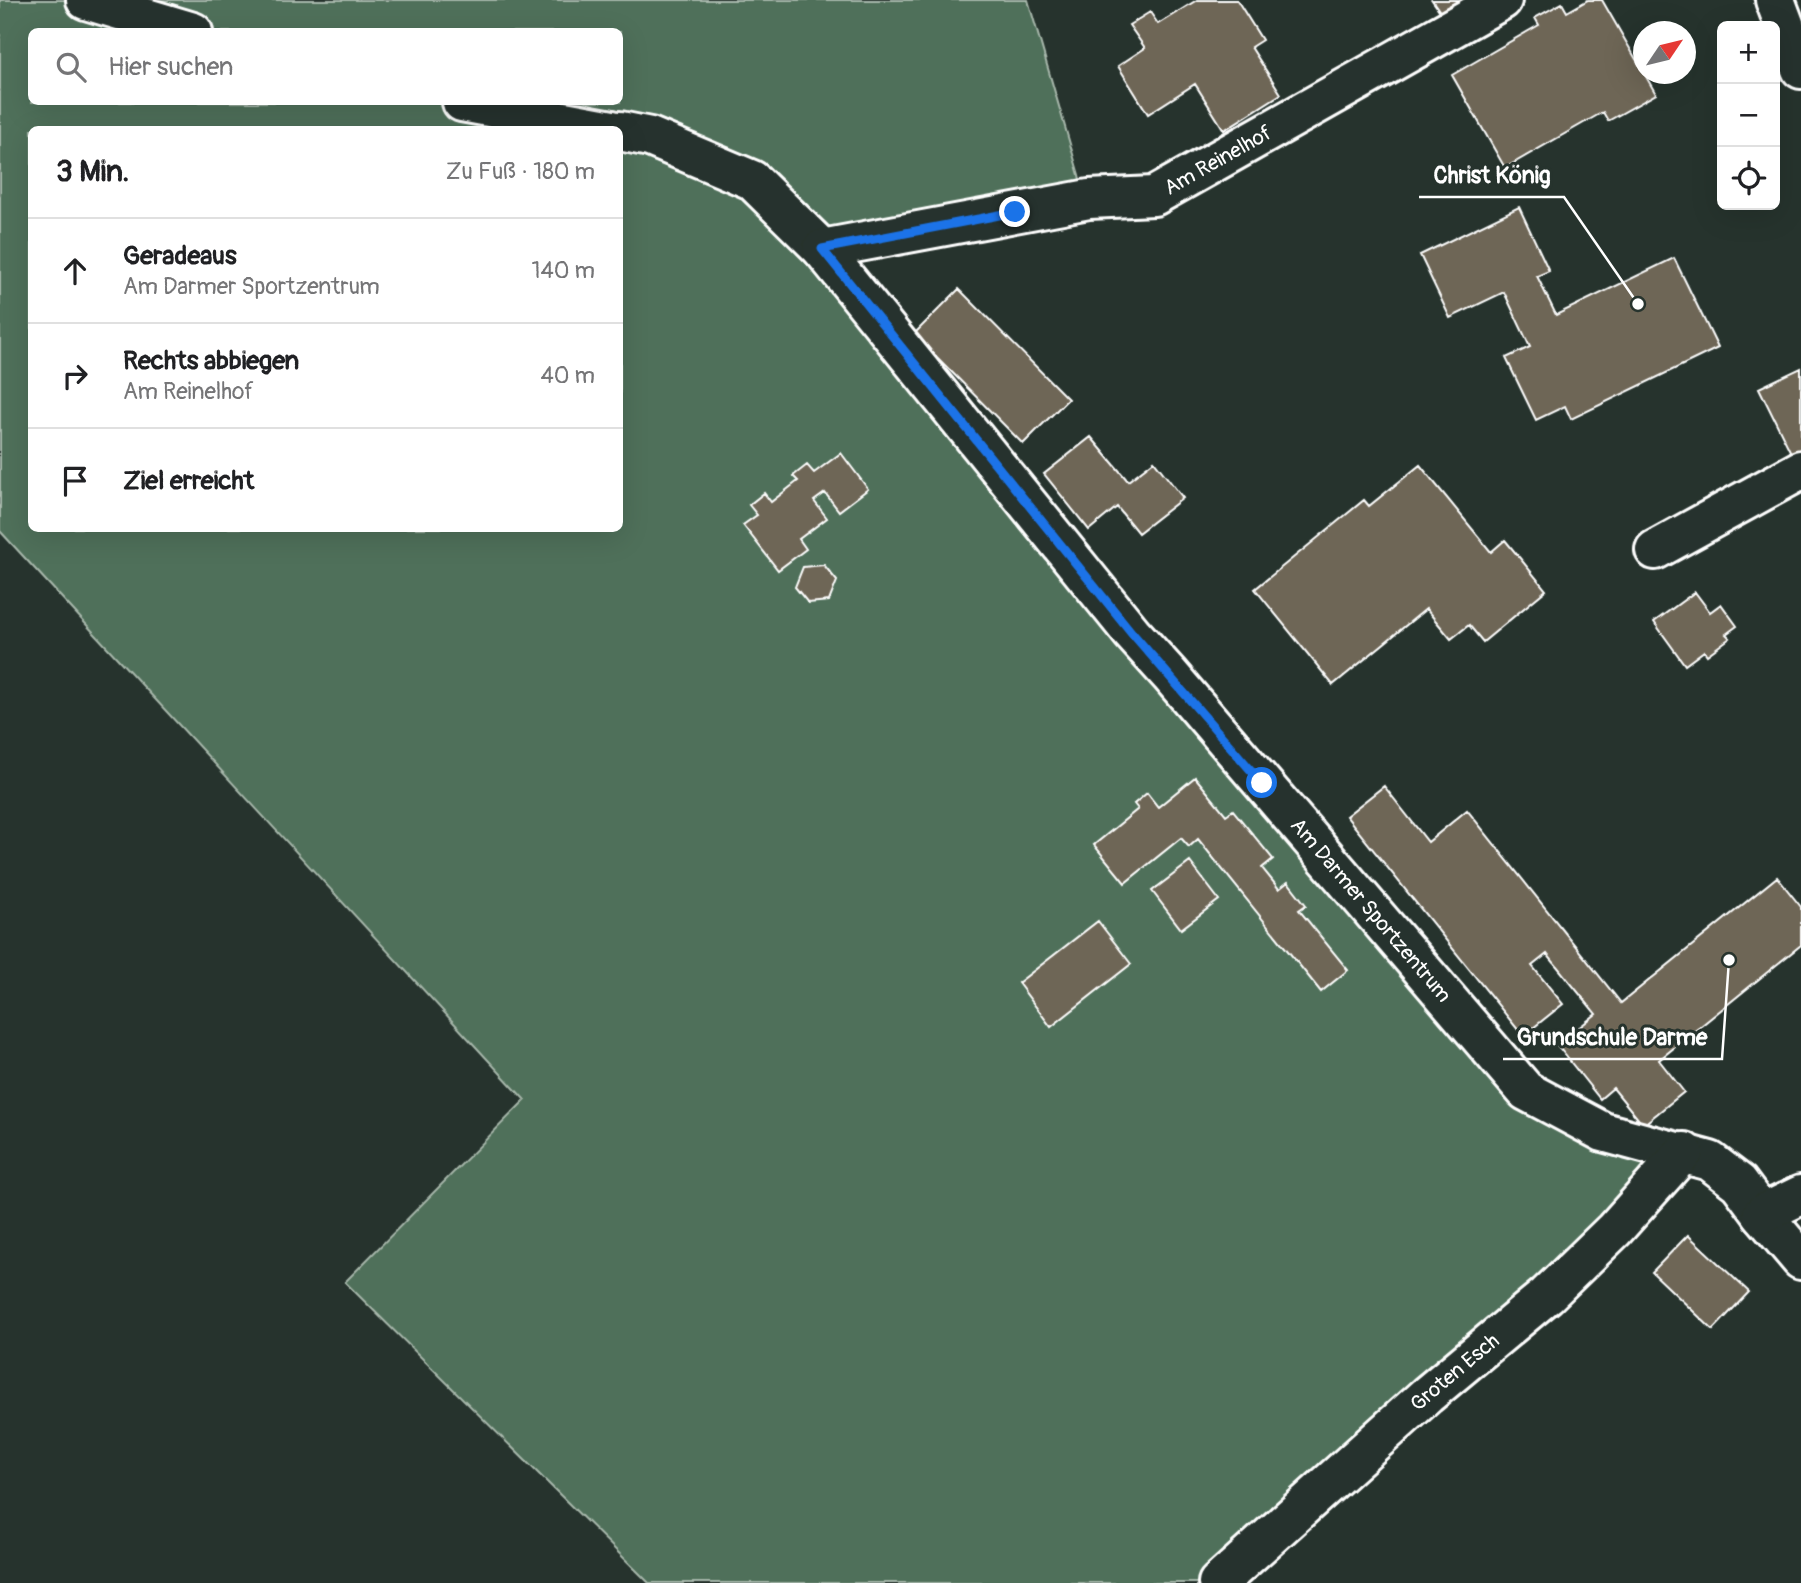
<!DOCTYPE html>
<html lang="de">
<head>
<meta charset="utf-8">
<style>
  body { margin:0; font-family:Pangolin,sans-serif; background:#f2f2f2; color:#202124 }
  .controls { position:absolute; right:21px; top:21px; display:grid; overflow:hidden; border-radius:10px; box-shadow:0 7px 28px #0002 }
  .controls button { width:63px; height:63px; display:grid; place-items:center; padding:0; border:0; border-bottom:2px solid #e0e0e0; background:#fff; color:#202124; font:35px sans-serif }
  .compass { position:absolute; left:1633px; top:21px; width:63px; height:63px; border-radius:50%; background:#fff; box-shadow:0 7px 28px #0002; rotate:55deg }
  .stop { position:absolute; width:21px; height:21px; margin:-16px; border:5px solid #1a73e8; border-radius:50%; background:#fff }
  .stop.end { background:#1a73e8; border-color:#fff; box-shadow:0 2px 7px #0008 }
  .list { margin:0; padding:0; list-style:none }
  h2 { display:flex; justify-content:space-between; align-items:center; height:91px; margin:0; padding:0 28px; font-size:30px }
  h2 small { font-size:23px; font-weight:400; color:#757577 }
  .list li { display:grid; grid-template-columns:46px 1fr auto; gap:21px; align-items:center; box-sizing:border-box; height:105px; padding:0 28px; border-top:2px solid #e0e0e0 }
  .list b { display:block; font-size:26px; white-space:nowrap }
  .list p { margin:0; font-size:23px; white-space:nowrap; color:#757577 }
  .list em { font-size:23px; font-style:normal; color:#757577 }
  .icon { flex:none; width:38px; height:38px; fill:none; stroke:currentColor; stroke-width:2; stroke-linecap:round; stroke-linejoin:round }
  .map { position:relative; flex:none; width:1801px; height:1583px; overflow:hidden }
  .search { position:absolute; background:#fff; box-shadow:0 7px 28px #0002; left:28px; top:28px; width:595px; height:77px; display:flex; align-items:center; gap:18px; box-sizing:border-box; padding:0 24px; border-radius:10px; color:#757577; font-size:26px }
  .panel { position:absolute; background:#fff; box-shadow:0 7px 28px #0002; left:28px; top:126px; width:595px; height:406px; border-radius:10px }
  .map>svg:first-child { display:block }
  .green { fill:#50705a; stroke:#a8b8ac; stroke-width:2; fill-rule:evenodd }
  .building { fill:#6e6656; stroke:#fff; stroke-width:2 }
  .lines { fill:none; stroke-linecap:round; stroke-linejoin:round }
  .minor-casing { stroke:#fff; stroke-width:44 }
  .minor { stroke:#26332d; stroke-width:38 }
  .route { stroke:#1a73e8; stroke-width:9 }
  .labels { text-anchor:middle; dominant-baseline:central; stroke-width:6; stroke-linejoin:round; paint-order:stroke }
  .street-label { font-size:21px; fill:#fff; stroke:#26332d }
  .leader { fill:none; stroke:#fff; stroke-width:2.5 }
  .callout-dot { fill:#fff; stroke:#26332d; stroke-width:2.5 }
  .callout-label { font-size:23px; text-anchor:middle; font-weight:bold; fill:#fff; stroke:#26332d; stroke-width:6; stroke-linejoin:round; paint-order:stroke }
</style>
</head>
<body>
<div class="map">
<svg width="1801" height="1583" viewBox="0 0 1801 1583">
  <rect width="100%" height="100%" fill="#26332d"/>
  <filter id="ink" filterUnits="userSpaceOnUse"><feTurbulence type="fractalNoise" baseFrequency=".0143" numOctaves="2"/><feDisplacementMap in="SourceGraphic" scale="14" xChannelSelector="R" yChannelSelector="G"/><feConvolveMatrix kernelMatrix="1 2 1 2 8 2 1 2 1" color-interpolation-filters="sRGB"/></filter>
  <g filter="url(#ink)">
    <!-- green -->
    <path class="green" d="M 0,0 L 1028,0 L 1079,175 L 1087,210 L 821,256 L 1523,1093 L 1674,1155 L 1212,1583 L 649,1583 L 345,1282 L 525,1100 L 0,531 ZM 32,32 L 620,32 L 620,102 L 32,102 ZM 32,130 L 620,130 L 620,528 L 32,528 Z"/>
    <!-- building -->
    <path class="building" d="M 1197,0 L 1237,0 L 1262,40 L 1251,47 L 1281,94 L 1224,130 L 1195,84 L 1148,114 L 1118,66 L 1145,48 L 1129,25 L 1150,12 L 1158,24 Z
      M 1432,0 L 1461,0 L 1441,13 Z
      M 1588,0 L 1602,0 L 1656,94 L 1608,121 L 1603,112 L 1505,168 L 1452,75 L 1539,25 L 1535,18 L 1562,3 L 1567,12 Z
      M 1519,207 L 1549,271 L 1537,276 L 1556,315 L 1674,258 L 1718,348 L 1571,419 L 1565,406 L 1536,420 L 1506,358 L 1530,347 L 1504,292 L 1450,318 L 1420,255 Z
      M 959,289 L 1068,399 L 1023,444 L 914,334 Z
      M 1801,368 L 1801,453 L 1793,457 L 1759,388 Z
      M 1091,437 L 1128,481 L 1154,461 L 1183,498 L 1138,533 L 1117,507 L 1089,530 L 1044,474 Z
      M 841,453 L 868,489 L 839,511 L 825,493 L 814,501 L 827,518 L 799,539 L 806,549 L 778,570 L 743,525 L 757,515 L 749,505 L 764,493 L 771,502 L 798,481 L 793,476 L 807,465 L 814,473 Z
      M 1420,465 L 1491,552 L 1505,540 L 1546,590 L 1483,642 L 1469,625 L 1451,639 L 1426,609 L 1333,685 L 1255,589 L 1364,500 L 1369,506 Z
      M 824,565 L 837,581 L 829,601 L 808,603 L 795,587 L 803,567 Z
      M 1695,592 L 1710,612 L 1721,604 L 1737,626 L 1726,634 L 1730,638 L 1707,655 L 1704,651 L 1685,665 L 1654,622 Z
      M 1195,777 L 1226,815 L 1233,810 L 1273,859 L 1262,868 L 1279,889 L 1288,882 L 1306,905 L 1299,910 L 1348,970 L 1321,992 L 1198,839 L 1189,847 L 1181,838 L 1125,883 L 1094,845 L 1138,809 L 1134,804 L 1147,793 L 1158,807 Z
      M 1384,786 L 1428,842 L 1467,810 L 1621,1003 L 1777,877 L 1801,907 L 1801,945 L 1659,1060 L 1684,1092 L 1643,1125 L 1613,1088 L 1600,1099 L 1557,1045 L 1596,1014 L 1547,954 L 1532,966 L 1563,1004 L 1523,1036 L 1346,816 Z
      M 1190,862 L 1219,900 L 1181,929 L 1152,891 Z
      M 1098,921 L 1131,964 L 1051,1027 L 1018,983 Z
      M 1688,1235 L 1749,1292 L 1713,1330 L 1652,1272 Z"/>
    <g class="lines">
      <defs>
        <g id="minor">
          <path d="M 86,0 L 193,32"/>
          <path d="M 1775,0 L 1801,69"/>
          <path d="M 462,102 L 612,130"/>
          <path id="s1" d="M 620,131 L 650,137 L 752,180 L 822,249 L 1132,633 L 1170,675 L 1526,1091 L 1603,1132 L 1710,1161 L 1739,1183 L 1762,1214 L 1801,1260"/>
          <path id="s2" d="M 822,249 L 1089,199 L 1154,196 L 1502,0"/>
          <path d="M 1655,550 L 1801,470"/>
          <path d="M 1762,1214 L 1801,1195"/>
          <path id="s3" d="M 1218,1583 L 1427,1395 L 1547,1295 L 1614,1230 L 1684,1152"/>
        </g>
      </defs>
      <!-- minor casing -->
      <use href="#minor" class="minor-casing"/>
      <!-- minor -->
      <use href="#minor" class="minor"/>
    </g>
  </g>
  <g class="lines" filter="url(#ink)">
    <!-- route -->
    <path class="route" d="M 1015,212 L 822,249 L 1132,633 L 1262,783"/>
  </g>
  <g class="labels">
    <!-- street labels -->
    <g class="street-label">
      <text stroke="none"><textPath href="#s2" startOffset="410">Am Reinelhof</textPath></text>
      <text stroke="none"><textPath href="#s1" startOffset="1099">Am Darmer Sportzentrum</textPath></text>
      <text stroke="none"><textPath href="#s3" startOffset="317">Groten Esch</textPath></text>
    </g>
  </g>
  <!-- callouts -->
  <path class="leader" d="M1638 304L1564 197H1419M1729 960L1722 1059H1503"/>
  <g class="callout-dot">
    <circle cx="1638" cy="304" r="7"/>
    <circle cx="1729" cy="960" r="7"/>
  </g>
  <g class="callout-label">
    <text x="1492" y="183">Christ König</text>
    <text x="1612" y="1045">Grundschule Darme</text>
  </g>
</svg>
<div class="controls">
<button>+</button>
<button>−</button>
<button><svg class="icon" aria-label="locate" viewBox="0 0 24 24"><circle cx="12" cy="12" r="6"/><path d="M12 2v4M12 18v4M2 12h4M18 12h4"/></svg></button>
</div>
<svg class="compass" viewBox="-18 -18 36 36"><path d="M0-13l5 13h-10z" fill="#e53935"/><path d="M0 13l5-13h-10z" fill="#757577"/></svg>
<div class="stop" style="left:1262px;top:783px"></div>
<div class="stop end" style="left:1015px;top:212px"></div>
<div class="search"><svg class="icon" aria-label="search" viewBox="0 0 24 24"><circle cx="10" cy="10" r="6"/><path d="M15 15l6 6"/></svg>Hier suchen</div>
<section class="panel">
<h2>3 Min.<small>Zu Fuß · 180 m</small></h2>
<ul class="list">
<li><svg class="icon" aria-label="ahead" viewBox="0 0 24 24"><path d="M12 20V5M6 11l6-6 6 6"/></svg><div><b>Geradeaus</b><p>Am Darmer Sportzentrum</p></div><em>140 m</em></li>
<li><svg class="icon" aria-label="right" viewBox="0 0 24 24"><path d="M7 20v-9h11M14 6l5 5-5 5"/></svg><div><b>Rechts abbiegen</b><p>Am Reinelhof</p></div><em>40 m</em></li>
<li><svg class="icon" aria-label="arrive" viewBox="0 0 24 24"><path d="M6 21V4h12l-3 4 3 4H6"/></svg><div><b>Ziel erreicht</b></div></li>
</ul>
</section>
</div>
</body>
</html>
